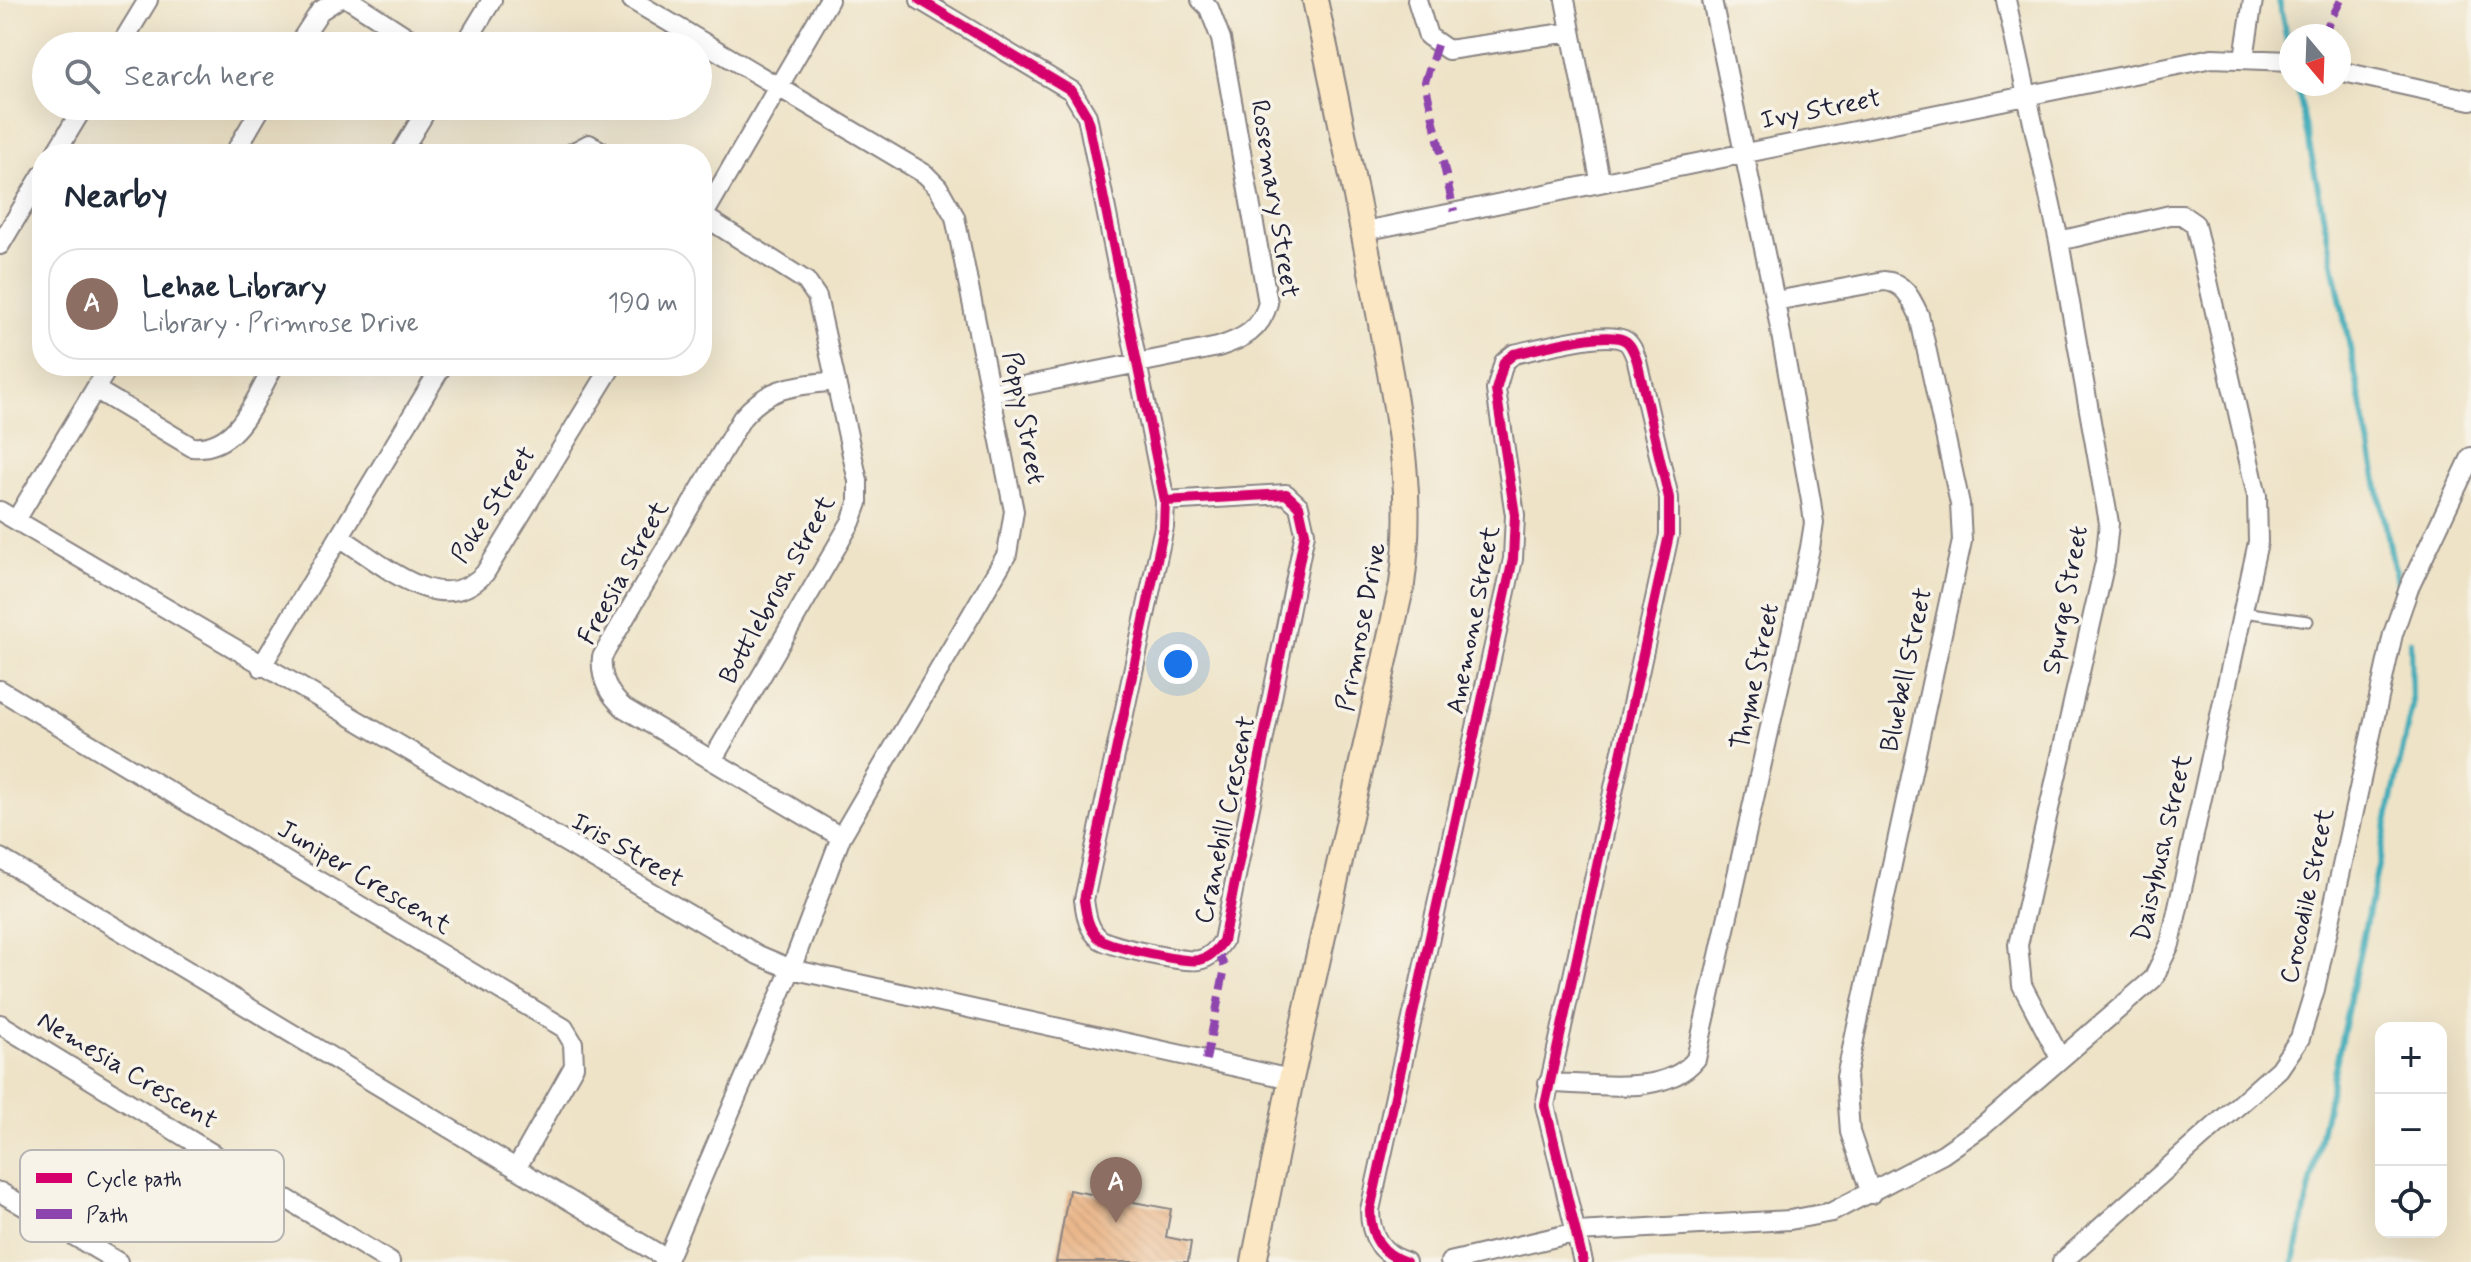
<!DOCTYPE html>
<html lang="en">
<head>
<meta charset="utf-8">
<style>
  body { margin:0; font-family:Mynerve,sans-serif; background:#f6f6f7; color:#1f2937 }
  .controls { position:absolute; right:24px; bottom:24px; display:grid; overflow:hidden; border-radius:16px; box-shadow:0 8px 32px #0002 }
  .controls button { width:72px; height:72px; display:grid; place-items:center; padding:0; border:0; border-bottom:2px solid #e0e1e3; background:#fff; color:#1f2937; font:40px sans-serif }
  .compass { position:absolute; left:2279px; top:24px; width:72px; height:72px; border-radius:50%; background:#fff; box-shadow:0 8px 32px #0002; rotate:161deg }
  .you { position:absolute; left:1178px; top:664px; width:28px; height:28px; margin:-20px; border:6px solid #fff; border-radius:50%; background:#1a73e8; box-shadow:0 0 0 12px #1a73e833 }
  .badge { display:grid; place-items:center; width:52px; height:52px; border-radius:50%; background:#c8321e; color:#fff; font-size:26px; font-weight:700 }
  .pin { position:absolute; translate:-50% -66px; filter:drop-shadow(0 2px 4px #0008) }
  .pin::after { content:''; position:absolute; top:42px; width:28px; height:24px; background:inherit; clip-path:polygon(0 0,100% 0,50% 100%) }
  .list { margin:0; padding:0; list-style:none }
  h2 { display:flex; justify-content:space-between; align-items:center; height:104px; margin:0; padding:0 32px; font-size:34px }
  h2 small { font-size:26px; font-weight:400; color:#747a83 }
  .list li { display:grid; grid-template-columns:52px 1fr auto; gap:24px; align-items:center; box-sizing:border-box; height:112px; margin:0 16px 16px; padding:0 16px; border:2px solid #e0e1e3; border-radius:32px }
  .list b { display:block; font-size:30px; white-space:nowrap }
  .list p { margin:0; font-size:26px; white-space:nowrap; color:#747a83 }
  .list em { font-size:26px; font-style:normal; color:#747a83 }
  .icon { flex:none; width:44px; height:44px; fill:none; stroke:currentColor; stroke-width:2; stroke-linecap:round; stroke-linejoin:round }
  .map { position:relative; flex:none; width:2471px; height:1262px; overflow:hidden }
  .search { position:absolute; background:#fff; box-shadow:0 8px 32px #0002; left:32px; top:32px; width:680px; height:88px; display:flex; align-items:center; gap:20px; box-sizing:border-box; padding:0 28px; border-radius:44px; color:#747a83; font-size:30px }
  .panel { position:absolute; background:#fff; box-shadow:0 8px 32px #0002; left:32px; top:144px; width:680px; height:232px; border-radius:32px }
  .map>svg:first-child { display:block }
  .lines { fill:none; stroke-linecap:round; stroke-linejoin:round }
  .stream { stroke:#3aaab8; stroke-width:6 }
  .building { fill:url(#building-back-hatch) }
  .lane-casing { stroke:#888281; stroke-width:13 }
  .street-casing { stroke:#888281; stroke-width:22 }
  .secondary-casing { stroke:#888281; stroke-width:28 }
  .lane { stroke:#fff; stroke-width:9 }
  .street { stroke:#fff; stroke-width:18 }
  .secondary { stroke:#fbe7c3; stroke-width:24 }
  .quiet { stroke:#8e44ad; stroke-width:8; stroke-dasharray:16 8; stroke-linecap:butt }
  .cycleway-casing { stroke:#f7f3e8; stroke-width:15 }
  .cycleway { stroke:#d6006c; stroke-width:10 }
  .labels { text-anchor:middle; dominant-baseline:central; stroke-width:7; stroke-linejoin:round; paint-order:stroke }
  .street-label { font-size:26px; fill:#22223b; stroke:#f7f3e8 }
  .key { fill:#f7f3e8; stroke:#b7b4b4; stroke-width:2 }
  .key-label { font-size:22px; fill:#22223b }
</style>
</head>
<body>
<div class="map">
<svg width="2471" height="1262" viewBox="0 0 2471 1262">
  <defs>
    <pattern id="building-back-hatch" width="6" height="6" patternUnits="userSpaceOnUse" patternTransform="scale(2)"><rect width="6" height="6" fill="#e7a974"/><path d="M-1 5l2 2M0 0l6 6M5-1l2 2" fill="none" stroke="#c69165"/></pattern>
  </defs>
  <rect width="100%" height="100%" fill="#f7f3e8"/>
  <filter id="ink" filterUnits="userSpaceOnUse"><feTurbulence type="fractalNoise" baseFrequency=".0125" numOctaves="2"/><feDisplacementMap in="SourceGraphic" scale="16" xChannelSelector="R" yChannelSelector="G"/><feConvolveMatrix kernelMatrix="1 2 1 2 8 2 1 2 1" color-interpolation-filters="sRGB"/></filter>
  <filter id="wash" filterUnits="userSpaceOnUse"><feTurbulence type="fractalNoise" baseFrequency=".006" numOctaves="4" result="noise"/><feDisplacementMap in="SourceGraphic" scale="32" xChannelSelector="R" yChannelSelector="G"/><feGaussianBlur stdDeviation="1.8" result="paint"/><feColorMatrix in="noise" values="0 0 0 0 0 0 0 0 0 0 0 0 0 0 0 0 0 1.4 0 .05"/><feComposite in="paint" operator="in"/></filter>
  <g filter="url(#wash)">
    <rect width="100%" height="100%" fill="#eee3c7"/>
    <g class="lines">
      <!-- stream -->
      <path class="stream" d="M 2279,0 L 2287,42
        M 2297,84 L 2397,582
        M 2294,1262 L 2412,705 L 2411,641"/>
    </g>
    <g id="blocks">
      <!-- building -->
      <path class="building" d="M 1069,1190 L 1171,1209 L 1166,1237 L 1191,1242 L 1188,1262 L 1056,1262 Z"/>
    </g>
  </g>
  <g filter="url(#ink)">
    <use href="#blocks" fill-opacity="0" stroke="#888281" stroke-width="2"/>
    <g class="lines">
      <defs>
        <path id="lane" d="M 2243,612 L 2308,621"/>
        <path id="street" d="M 350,0 L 421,46
          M 632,0 L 925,174 L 938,187 L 955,217 L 1014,511 L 1007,554 L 841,837 L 791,969 L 666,1262
          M 920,0 L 1072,91 L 1087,116 L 1165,501 L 1164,527 L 1084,900 C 1086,914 1088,930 1100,939 C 1111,947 1186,963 1199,960 C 1210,958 1217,950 1223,941 L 1305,533 L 1299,506 L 1286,494 L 1165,501
          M 1417,0 L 1428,36 L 1448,50 L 1571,32
          M 1565,0 L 1600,180
          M 2006,0 L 2059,241 L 2109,523 L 2105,562 L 2018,945 L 2022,985 L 2060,1058
          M 120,46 L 148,0
          M 297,46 L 320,11 L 337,0
          M 464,46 L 492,0
          M 2244,58 L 2253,0
          M 2339,71 L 2471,100
          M 55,154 L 84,106
          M 234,154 L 262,106
          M 400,154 L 429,106
          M 570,154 L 589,144 L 606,154
          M 702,215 L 806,281 L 817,297 L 858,481 L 858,503 L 851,522 L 713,759
          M 702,218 L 829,0
          M 1364,231 L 2212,58 L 2291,61
          M 0,245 L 42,175
          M 1775,301 L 1884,281 C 1904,282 1911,298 1919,315 L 1960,504 L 1962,541 L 1846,1077 L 1850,1132 L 1871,1194
          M 836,381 C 795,386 770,385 742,418 L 602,657 C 600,678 608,694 624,708 L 841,837
          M 95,389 L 192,447 C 238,451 254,400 274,366
          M 993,392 L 1218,347 C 1243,339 1261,330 1268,303 L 1221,39 L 1209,8 L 1201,0
          M 0,511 L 758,955 L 791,969 L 1291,1079
          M 16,520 L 109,366
          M 341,538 C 385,565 441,620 485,573 L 612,366
          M 261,667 L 442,366
          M 0,690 L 564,1028 L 573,1043 L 574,1066 L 516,1169
          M 0,858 L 667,1259
          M 0,1024 L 390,1262
          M 1548,1083 C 1592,1083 1665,1098 1696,1059 L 1810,548 L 1814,523 L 1811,501 L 1775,301 L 1712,0
          M 0,1192 L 118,1262
          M 1406,1262 C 1381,1254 1370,1236 1370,1210 L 1513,559 L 1515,515 L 1496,390 L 1504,362 L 1514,354 C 1538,349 1603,330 1624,340 C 1631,343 1634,353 1637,361 L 1669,498 L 1669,535 L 1545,1105 L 1583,1262
          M 1450,1262 L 1577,1232 L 1790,1220 L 1832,1212 L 1943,1154 L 1983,1126 L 2153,979 L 2170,944 L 2258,542 L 2257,496 L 2195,224 L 2182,215 L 2170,215 L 2059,241
          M 2062,1262 L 2279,1069 L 2300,1038 L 2315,989 L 2393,634 L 2409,588 L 2471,457"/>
        <path id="secondary" d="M 1254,1262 L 1291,1079 L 1402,584 C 1415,487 1398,418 1381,324 C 1361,215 1338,108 1315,0"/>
      </defs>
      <!-- lane casing -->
      <use href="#lane" class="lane-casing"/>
      <!-- street casing -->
      <use href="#street" class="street-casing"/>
      <!-- secondary casing -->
      <use href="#secondary" class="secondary-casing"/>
      <!-- lane -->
      <use href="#lane" class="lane"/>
      <!-- street -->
      <use href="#street" class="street"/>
      <!-- secondary -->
      <use href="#secondary" class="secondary"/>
      <!-- quiet -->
      <path class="quiet" d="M 2322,36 L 2341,0
        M 1437,45 L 1425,82 L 1454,211
        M 1206,1060 L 1225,968 L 1217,950"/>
      <defs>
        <path id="cycleway" d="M 920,0 L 1072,91 L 1087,116 L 1165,501 L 1164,527 L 1084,900 C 1086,914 1088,930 1100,939 C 1111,947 1186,963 1199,960 C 1210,958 1217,950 1223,941 L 1305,533 L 1299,506 L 1286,494 L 1165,501
          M 1406,1262 C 1381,1254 1370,1236 1370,1210 L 1513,559 L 1515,515 L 1496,390 L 1504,362 L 1514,354 C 1538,349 1603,330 1624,340 C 1631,343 1634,353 1637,361 L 1669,498 L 1669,535 L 1545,1105 L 1583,1262"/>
      </defs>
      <!-- cycleway casing -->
      <use href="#cycleway" class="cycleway-casing"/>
      <!-- cycleway -->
      <use href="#cycleway" class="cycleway"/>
    </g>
  </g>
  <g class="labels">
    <!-- street labels -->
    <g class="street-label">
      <text transform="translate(1821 110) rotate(-11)">Ivy Street</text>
      <text transform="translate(1274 199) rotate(81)">Rosemary Street</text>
      <text transform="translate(1023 418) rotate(79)">Poppy Street</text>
      <text transform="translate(494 505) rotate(-57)">Poke Street</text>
      <text transform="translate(624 573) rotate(-61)">Freesia Street</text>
      <text transform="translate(778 590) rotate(-61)">Bottlebrush Street</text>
      <text transform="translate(2066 600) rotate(-79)">Spurge Street</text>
      <text transform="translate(1474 620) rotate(-79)">Anemone Street</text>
      <text transform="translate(1362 627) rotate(-79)">Primrose Drive</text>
      <text transform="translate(1907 670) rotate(-78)">Bluebell Street</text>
      <text transform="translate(1756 677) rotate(-78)">Thyme Street</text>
      <text transform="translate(1226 820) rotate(-78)">Cranebill Crescent</text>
      <text transform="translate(2163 848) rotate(-77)">Daisybush Street</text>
      <text transform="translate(627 851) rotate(30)">Iris Street</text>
      <text transform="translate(364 878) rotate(31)">Juniper Crescent</text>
      <text transform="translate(2308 896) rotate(-78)">Crocodile Street</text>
      <text transform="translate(127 1071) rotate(31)">Nemesia Crescent</text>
    </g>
  </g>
  <!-- legend -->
  <rect x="20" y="1150" width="264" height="92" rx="12" class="key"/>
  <rect x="36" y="1173" width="36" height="10" fill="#d6006c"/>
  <rect x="36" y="1209" width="36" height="10" fill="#8e44ad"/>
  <g class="key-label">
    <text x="86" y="1186">Cycle path</text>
    <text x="86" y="1222">Path</text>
  </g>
</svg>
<div class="controls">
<button>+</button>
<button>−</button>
<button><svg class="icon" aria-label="locate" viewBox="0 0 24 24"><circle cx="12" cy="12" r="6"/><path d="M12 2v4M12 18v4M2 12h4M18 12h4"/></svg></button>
</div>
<svg class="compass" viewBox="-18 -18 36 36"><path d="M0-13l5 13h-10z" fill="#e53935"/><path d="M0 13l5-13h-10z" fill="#747a83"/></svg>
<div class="you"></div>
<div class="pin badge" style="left:1116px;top:1223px;background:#8d6e63">A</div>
<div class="search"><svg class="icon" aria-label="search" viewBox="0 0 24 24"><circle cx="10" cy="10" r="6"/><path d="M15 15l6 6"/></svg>Search here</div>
<section class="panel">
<h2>Nearby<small></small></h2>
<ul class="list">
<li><span class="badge" style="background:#8d6e63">A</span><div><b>Lehae Library</b><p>Library · Primrose Drive</p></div><em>190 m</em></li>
</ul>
</section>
</div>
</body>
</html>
